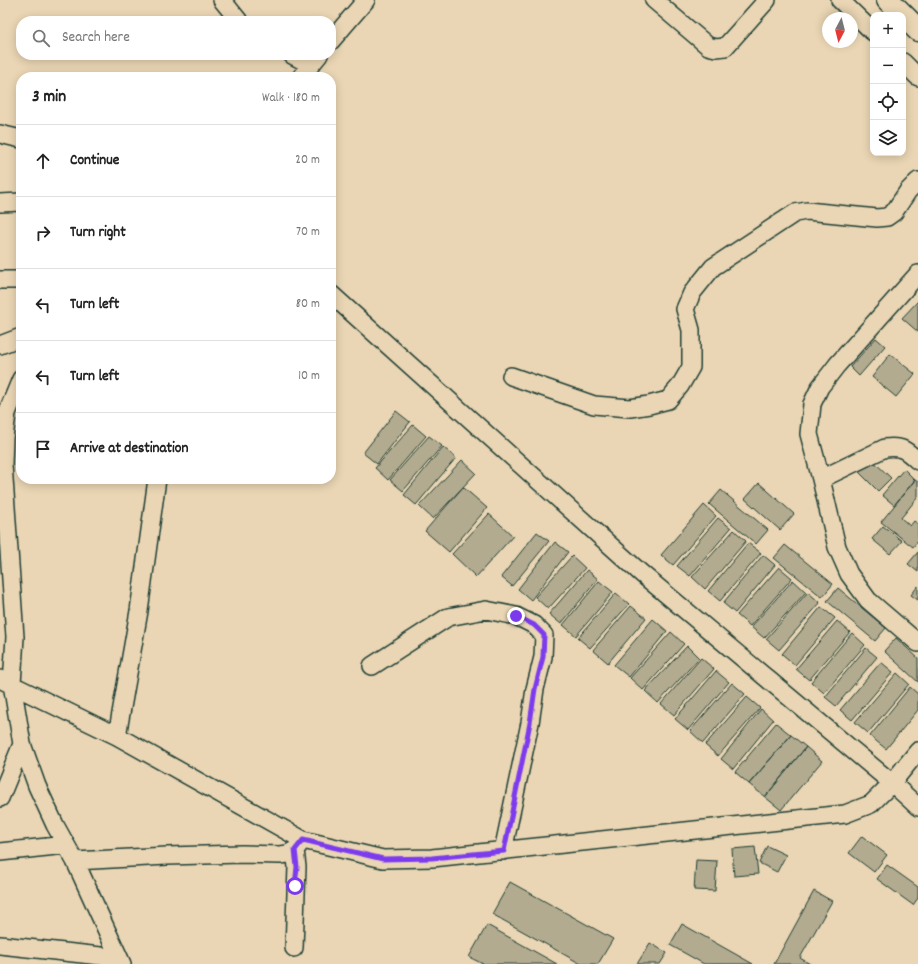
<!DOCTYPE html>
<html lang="en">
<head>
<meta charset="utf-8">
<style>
  body { margin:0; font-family:Dekko,sans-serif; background:#f2f2f2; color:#222 }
  .controls { position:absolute; right:12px; top:12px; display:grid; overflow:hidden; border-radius:8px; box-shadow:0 2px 10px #0003 }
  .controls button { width:36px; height:36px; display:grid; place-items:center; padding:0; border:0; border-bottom:1px solid #e0e0e0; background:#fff; color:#222; font:20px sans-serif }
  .compass { position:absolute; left:822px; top:12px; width:36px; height:36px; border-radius:50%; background:#fff; box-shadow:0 2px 10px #0003; rotate:187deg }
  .stop { position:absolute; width:12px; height:12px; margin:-9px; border:3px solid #7c3aed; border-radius:50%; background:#fff }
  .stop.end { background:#7c3aed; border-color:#fff; box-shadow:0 1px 4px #0008 }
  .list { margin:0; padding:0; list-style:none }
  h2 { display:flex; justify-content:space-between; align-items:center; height:52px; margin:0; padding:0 16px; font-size:17px }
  h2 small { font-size:13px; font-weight:400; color:#767676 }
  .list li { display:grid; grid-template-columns:26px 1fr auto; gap:12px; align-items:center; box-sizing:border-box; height:72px; padding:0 16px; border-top:1px solid #e0e0e0 }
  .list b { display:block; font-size:15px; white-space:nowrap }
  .list em { font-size:13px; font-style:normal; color:#767676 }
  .icon { flex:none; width:22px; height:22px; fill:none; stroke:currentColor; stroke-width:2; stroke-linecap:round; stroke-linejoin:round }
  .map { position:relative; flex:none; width:918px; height:964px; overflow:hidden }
  .search { position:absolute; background:#fff; box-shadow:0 2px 10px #0003; left:16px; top:16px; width:320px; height:44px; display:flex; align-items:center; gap:10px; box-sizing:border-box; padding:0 14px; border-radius:16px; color:#767676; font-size:15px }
  .panel { position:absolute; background:#fff; box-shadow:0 2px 10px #0003; left:16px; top:72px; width:320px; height:412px; border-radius:16px }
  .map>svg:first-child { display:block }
  .building { fill:#b2ab90; stroke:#1f3d34 }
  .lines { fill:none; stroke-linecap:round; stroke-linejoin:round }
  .street-casing { stroke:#1f3d34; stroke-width:20 }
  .secondary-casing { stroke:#1f3d34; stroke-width:25 }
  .street { stroke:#ead6b4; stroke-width:17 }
  .secondary { stroke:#ead6b4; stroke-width:22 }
  .route { stroke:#7c3aed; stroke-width:5 }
</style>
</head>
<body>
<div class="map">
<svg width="918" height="964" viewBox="0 0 918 964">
  <rect width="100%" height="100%" fill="#ead6b4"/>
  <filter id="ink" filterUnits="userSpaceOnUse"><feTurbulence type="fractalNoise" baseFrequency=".025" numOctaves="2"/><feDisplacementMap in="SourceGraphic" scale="8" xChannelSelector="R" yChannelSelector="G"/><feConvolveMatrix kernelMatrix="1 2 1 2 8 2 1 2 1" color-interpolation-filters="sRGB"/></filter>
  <g filter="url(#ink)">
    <!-- building -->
    <path class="building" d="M 918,301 L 918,332 L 902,318 Z
      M 876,338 L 885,346 L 859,376 L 850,367 Z
      M 890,354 L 915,374 L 896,397 L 872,377 Z
      M 396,411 L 410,422 L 377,464 L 363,453 Z
      M 413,425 L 426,436 L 388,480 L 375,468 Z
      M 429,436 L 442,446 L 403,491 L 390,480 Z
      M 443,447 L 456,458 L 416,505 L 404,495 Z
      M 868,456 L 891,478 L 878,491 L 856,469 Z
      M 462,460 L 476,473 L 433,519 L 419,506 Z
      M 904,469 L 915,480 L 894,505 L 882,495 Z
      M 915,480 L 918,482 L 918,497 L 901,518 L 910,526 L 914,521 L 918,524 L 918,541 L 913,547 L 881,522 Z
      M 759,483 L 794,514 L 780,530 L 745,499 Z
      M 463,487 L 487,508 L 449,552 L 425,531 Z
      M 721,490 L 768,530 L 756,544 L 709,504 Z
      M 704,505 L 716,516 L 673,565 L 661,555 Z
      M 489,514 L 513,536 L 476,577 L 452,554 Z
      M 718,518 L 731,528 L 690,576 L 677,566 Z
      M 883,526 L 902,541 L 890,554 L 872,539 Z
      M 734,530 L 746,541 L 705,589 L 692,577 Z
      M 537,532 L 549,541 L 512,586 L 501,577 Z
      M 555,542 L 568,552 L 531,600 L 518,589 Z
      M 748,543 L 761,553 L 720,601 L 708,591 Z
      M 785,545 L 833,584 L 822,597 L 774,558 Z
      M 918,552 L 918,572 L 908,564 Z
      M 763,555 L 775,565 L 735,613 L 723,603 Z
      M 572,556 L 585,568 L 548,609 L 535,597 Z
      M 779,567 L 792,578 L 750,626 L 737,615 Z
      M 587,570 L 598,579 L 561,624 L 549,614 Z
      M 793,580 L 806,592 L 764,638 L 751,627 Z
      M 599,581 L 613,592 L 576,636 L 563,625 Z
      M 918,586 L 918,600 L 911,595 Z
      M 838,588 L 886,628 L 875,641 L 827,601 Z
      M 808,592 L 820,603 L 779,650 L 766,639 Z
      M 616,593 L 629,604 L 590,648 L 578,638 Z
      M 631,606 L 646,618 L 608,663 L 593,650 Z
      M 821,607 L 835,618 L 795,665 L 782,654 Z
      M 653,619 L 667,631 L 629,677 L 614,665 Z
      M 837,621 L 850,632 L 809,680 L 796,669 Z
      M 671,632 L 684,644 L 643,690 L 630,678 Z
      M 852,633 L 865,645 L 824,693 L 811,682 Z
      M 896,638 L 918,658 L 918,682 L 884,651 Z
      M 687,646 L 699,658 L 658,703 L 645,691 Z
      M 866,648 L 877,657 L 836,706 L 825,697 Z
      M 701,658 L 714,669 L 674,715 L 661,704 Z
      M 881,662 L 893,672 L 852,720 L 840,710 Z
      M 716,671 L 729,682 L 688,730 L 675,719 Z
      M 897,673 L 909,684 L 868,733 L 855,722 Z
      M 732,683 L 745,694 L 703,743 L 690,731 Z
      M 910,687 L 918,694 L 918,710 L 886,749 L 870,736 Z
      M 747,697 L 760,708 L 718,756 L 705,745 Z
      M 761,709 L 773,720 L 733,769 L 721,759 Z
      M 776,723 L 791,735 L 749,784 L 735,772 Z
      M 791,735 L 806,747 L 765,797 L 749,784 Z
      M 806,747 L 822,761 L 781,810 L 765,797 Z
      M 862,836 L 887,855 L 874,872 L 849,853 Z
      M 767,846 L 786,855 L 777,872 L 759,863 Z
      M 755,847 L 758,874 L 734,876 L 732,849 Z
      M 696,860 L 717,861 L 715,891 L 694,890 Z
      M 887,865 L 918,887 L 918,898 L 913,905 L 877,879 Z
      M 510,882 L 613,939 L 598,964 L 581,964 L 492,914 Z
      M 814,891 L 832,901 L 800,958 L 810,964 L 774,964 Z
      M 682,924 L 753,964 L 704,964 L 670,945 Z
      M 487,925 L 557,964 L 483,964 L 469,957 Z
      M 650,943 L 667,953 L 660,964 L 637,964 Z"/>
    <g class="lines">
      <defs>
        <path id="street" d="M 222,0 L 239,21
          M 654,0 L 708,46 L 716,48 L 725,47 L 767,0
          M 840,0 L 873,32
          M 331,41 L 366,0
          M 292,55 L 311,65
          M 903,62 L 918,77
          M 301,77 L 319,55
          M 0,134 L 21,139
          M 0,203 L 21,202
          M 918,274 L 837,365 L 820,387 L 812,404 L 809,434 L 821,479 L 837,547 L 849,574 L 868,600 L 918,643
          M 0,280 L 21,280
          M 331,294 L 642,574 L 892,783 L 918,807
          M 0,345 L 21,337
          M 511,376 L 594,405 L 630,408 L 649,405 L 668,400 L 680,386 L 691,367 L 691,330 L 685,309 L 692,293 L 713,267 L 795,213 L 807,211 L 877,218 L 887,217 L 894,212 L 908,191 L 918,181
          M 21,379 L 7,413 L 4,438 L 3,464 L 15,637 L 12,684 L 22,744 L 37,786 L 55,825 L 75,861 L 122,964
          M 821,479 L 885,448 C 902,446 906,450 918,461
          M 372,666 L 448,617 L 486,610 L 516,616 L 534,625 L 544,635 L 543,657 L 535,689 L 530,723 L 503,851
          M 0,679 L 117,736 L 303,840 L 383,859 L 432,858 L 845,814 L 871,804 L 892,783 L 918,751
          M 117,736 L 139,611 L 157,479
          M 0,798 L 22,744
          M 0,852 L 66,845
          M 75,861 L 167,856 L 242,854 L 280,855 L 288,854 L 295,850 L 303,840
          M 0,945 L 119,958
          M 294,948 L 297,867 L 295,850"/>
        <path id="secondary" d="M 888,0 L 918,30"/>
      </defs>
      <!-- street casing -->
      <use href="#street" class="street-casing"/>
      <!-- secondary casing -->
      <use href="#secondary" class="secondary-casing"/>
      <!-- street -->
      <use href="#street" class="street"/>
      <!-- secondary -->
      <use href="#secondary" class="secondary"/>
    </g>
  </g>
  <g class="lines" filter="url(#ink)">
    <!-- route -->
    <path class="route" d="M 295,886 L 297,867 L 295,850 L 303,840 L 383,859 L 432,858 L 504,851 L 530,723 L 535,689 L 543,657 L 544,635 L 534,625 L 516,616"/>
  </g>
</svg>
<div class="controls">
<button>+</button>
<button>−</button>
<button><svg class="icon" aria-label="locate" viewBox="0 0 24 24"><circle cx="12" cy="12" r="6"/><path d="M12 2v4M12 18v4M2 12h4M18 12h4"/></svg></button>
<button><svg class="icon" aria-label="layers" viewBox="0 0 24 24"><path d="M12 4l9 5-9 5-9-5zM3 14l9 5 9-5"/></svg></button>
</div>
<svg class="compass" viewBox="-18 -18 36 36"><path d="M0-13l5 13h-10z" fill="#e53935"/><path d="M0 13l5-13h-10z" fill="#767676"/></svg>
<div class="stop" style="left:295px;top:886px"></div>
<div class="stop end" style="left:516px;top:616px"></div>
<div class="search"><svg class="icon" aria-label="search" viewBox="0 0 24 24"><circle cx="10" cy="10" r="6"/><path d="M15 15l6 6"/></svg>Search here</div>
<section class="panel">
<h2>3 min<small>Walk · 180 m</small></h2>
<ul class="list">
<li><svg class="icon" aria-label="ahead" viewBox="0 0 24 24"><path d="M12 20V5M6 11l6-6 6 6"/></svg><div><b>Continue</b></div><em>20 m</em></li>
<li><svg class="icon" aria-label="right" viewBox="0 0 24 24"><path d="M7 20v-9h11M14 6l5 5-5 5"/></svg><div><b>Turn right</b></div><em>70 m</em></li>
<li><svg class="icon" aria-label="left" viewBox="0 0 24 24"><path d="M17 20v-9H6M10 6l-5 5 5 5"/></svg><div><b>Turn left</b></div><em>80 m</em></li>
<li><svg class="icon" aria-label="left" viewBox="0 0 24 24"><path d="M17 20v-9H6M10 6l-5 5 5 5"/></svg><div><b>Turn left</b></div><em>10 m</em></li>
<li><svg class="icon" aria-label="arrive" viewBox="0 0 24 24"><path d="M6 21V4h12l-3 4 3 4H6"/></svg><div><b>Arrive at destination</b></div></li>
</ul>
</section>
</div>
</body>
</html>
